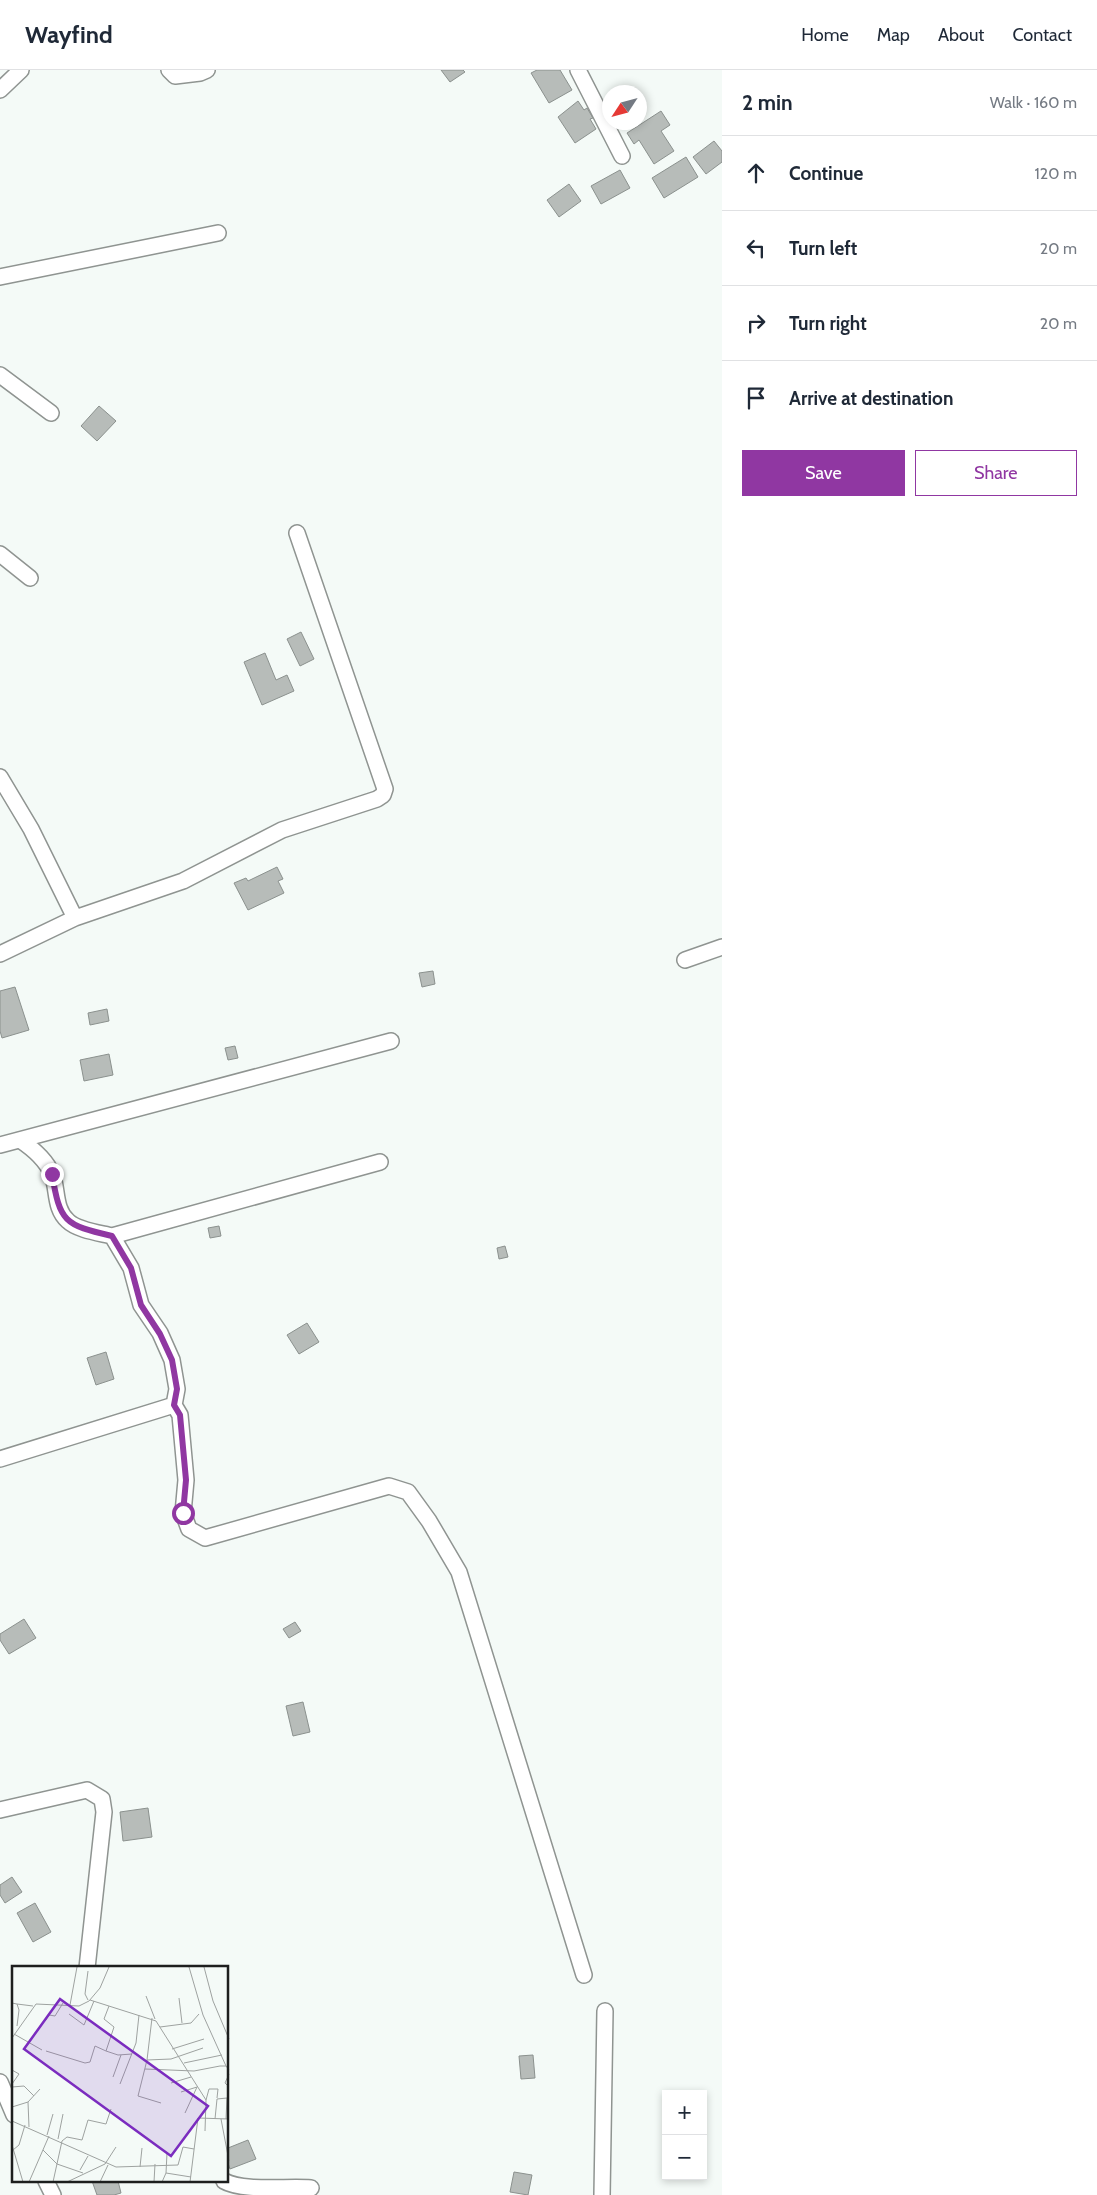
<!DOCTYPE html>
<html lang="en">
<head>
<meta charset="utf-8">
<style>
  body { margin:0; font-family:Cabin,sans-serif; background:#f6f6f7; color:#1f2937 }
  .controls { position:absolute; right:15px; bottom:15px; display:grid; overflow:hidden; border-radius:0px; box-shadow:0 2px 8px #0003 }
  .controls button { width:45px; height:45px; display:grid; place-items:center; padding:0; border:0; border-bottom:1px solid #e0e1e3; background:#fff; color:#1f2937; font:25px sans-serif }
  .compass { position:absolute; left:602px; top:15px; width:45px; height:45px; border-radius:50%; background:#fff; box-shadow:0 2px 8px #0003; rotate:234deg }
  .stop { position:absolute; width:15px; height:15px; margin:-11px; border:4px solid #9037a2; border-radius:50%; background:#fff }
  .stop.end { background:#9037a2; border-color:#fff; box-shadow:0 1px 5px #0008 }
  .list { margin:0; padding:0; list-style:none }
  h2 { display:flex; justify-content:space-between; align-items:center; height:65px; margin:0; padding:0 20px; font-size:21px }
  h2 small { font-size:16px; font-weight:400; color:#747a83 }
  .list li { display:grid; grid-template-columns:32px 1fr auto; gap:15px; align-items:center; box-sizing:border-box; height:75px; padding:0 20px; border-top:1px solid #e0e1e3 }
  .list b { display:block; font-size:19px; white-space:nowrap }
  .list em { font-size:16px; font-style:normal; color:#747a83 }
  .actions { display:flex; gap:10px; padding:15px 20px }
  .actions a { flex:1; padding:11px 0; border:1px solid #9037a2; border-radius:0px; text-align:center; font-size:18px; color:#9037a2 }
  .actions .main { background:#9037a2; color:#fff }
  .icon { flex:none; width:28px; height:28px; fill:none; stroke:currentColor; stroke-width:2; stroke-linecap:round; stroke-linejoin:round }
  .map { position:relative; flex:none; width:722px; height:2125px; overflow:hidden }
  header { display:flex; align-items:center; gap:30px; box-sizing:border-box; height:70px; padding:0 25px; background:#fff; border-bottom:1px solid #e0e1e3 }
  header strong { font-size:24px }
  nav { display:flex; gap:28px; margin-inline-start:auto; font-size:18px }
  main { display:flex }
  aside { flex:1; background:#fff }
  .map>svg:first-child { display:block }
  .building { fill:#b7bcb9; stroke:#8b918e }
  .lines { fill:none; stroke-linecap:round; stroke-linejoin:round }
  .minor-casing { stroke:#8f9491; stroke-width:18 }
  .minor { stroke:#fff; stroke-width:15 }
  .route { stroke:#9037a2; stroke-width:6 }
  .inset-road { fill:none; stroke:#9ea2a0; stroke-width:1 }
  .view { fill:#7b2cbf; fill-opacity:0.15; stroke:#7b2cbf; stroke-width:2.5 }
  .inset-edge { fill:none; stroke:#1d1f1e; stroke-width:2.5 }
</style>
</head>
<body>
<header>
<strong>Wayfind</strong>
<nav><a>Home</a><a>Map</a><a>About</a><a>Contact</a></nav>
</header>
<main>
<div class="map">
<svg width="722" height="2125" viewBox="0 0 722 2125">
  <rect width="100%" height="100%" fill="#f4faf7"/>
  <!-- building -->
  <path class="building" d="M 441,0 L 463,0 L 465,2 L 450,12 Z
    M 537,0 L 560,0 L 572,20 L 549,33 L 531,3 Z
    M 578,31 L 584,40 L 587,38 L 593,48 L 590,49 L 596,59 L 575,73 L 558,47 Z
    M 661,41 L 670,55 L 661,61 L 674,81 L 654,94 L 639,70 L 634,74 L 627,63 Z
    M 714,71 L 722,81 L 722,92 L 706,104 L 693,87 Z
    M 686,87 L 698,107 L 664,128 L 652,108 Z
    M 620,100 L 630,118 L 601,134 L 591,116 Z
    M 569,114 L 581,131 L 559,147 L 547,130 Z
    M 99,336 L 116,351 L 97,371 L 81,356 Z
    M 301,562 L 314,589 L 300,596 L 287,569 Z
    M 265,583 L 276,610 L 287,605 L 294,621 L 262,635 L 244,592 Z
    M 277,797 L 283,809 L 278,811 L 284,823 L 248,840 L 234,813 L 246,808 L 248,811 Z
    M 433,901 L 435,914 L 422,917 L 419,903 Z
    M 15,917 L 29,960 L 2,968 L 0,961 L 0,921 Z
    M 107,939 L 109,951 L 90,955 L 88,943 Z
    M 235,976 L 238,988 L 228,990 L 225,978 Z
    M 109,984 L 113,1005 L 84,1011 L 80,990 Z
    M 219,1156 L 221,1166 L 210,1168 L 208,1158 Z
    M 505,1176 L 508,1187 L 499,1189 L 497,1178 Z
    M 307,1253 L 319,1272 L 299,1284 L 287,1265 Z
    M 106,1282 L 114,1309 L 96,1315 L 87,1288 Z
    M 24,1549 L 36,1568 L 9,1584 L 0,1570 L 0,1564 Z
    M 295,1552 L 301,1561 L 289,1568 L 283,1559 Z
    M 303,1632 L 310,1662 L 293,1666 L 286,1636 Z
    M 148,1738 L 152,1767 L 123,1771 L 120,1742 Z
    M 12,1807 L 22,1822 L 5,1833 L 0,1825 L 0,1815 Z
    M 35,1833 L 51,1862 L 33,1872 L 17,1843 Z
    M 533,1985 L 535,2008 L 521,2009 L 519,1986 Z
    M 248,2070 L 256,2089 L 230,2099 L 228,2093 L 228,2078 Z
    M 514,2102 L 532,2105 L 528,2125 L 510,2122 Z
    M 92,2111 L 118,2111 L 121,2123 L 114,2125 L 97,2125 Z"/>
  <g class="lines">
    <defs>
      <path id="minor" d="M 169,0 L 175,6 L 200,3 L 207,0
        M 578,0 L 622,86
        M 0,20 L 21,0
        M 0,207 L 218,163
        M 0,305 L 51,343
        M 0,484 L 30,508
        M 0,707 L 31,759 L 75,848
        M 0,884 L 75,848 L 183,811 L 282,760 L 377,729 L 383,725 L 385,719 L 297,463
        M 685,890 L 722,877
        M 20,1070 C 32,1078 46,1090 52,1104 C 58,1119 54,1139 68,1151 C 77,1160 100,1163 112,1166 L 131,1198 L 141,1235 L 160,1263 L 172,1290 L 177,1319 L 174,1335
        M 0,1075 L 391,971
        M 112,1166 L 380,1092
        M 0,1389 L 174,1335 L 180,1345 L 186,1410 L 183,1443 L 189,1459 L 205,1468 L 389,1416 L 408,1422 L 429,1451 L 459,1502 L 584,1905
        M 0,1740 L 87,1720 L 102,1729 L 104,1742 L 87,1898
        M 0,2012 L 14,2045
        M 46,2111 L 53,2125
        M 224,2111 C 244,2122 286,2116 311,2118
        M 602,2125 L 605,1941"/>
    </defs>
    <!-- minor casing -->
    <use href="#minor" class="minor-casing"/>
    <!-- minor -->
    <use href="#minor" class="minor"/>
  </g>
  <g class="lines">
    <!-- route -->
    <path class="route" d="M 52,1104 C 60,1152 64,1155 112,1166 L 131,1198 L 141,1235 L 160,1264 L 172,1290 L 177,1319 L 174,1335 L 180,1345 L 186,1410 L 183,1443"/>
  </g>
  <!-- overview -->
  <g transform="translate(12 1896)">
    <rect width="216" height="216" fill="#f4faf7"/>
    <path class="inset-road" d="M 177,1 L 191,49 L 214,100M 192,1 L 201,35 L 217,73M 134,30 L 143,53M 167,32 L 170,57M 76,34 L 73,28 L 76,5M 78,34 L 144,55 L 194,134 L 193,165M 0,37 L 5,38 L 7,44 L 5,60M 5,38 L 21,40M 58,39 L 65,1M 57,48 L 72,59 L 82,35M 33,55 L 37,49 L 43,50 L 51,37M 148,61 L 179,57 L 187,48M 2,68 L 30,84M 0,72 L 24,38 L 67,40 L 77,35 L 88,22 L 97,1M 160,83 L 192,73M 34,85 L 73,97 L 78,96 L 83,80 L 94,85 L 102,61 L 92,53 L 97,40M 94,85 L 106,89 L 120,88M 135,94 L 140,52M 172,97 L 210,89M 133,103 L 182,105 L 208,100 L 214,100 L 217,104M 0,104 L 7,108 L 0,118M 217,108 L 213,117 L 217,121M 101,111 L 109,89M 159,117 L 179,111M 108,118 L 124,77 L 127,49M 0,121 L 12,120 L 22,130M 169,126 L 185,121 L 173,147M 194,134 L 197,123 L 206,123 L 205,132M 149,137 L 126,130 L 135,94 L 159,93 L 191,82M 0,141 L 16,136M 203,153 L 205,133 L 215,132 L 214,153M 209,153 L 217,195M 0,155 L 104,201 L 166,199 L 171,181 L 182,183M 17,161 L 16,136 L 28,123M 35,169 L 41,148M 46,173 L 51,148M 0,179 L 11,216M 1,184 L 7,179 L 13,159M 31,184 L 45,198 L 71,207M 128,201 L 130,182M 68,204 L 76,190M 154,207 L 179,211M 17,216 L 37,170M 41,216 L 50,175 L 55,171 L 70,174 L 76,154 L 94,158 L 99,143M 55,216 L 93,198 L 104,181M 88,216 L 96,199M 142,216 L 143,198M 150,216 L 154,207 L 155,187M 178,216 L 186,152 L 217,153"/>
    <path class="view" d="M 48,33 L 196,140 L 159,190 L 12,83 Z"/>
    <rect width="216" height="216" class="inset-edge"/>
  </g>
</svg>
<div class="controls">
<button>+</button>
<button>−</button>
</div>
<svg class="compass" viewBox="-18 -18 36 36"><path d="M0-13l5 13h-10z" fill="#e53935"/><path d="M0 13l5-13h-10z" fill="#747a83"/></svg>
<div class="stop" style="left:183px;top:1443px"></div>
<div class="stop end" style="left:52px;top:1104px"></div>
</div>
<aside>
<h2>2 min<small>Walk · 160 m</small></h2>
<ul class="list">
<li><svg class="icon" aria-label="ahead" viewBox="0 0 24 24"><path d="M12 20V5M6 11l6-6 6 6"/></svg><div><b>Continue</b></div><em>120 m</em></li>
<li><svg class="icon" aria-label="left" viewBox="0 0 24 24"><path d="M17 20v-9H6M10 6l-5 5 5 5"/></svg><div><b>Turn left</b></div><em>20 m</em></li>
<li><svg class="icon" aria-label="right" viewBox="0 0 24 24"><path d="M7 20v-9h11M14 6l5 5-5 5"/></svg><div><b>Turn right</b></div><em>20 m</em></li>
<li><svg class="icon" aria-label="arrive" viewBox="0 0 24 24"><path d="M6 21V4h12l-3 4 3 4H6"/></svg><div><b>Arrive at destination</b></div></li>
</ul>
<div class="actions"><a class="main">Save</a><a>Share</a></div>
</aside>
</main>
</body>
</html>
